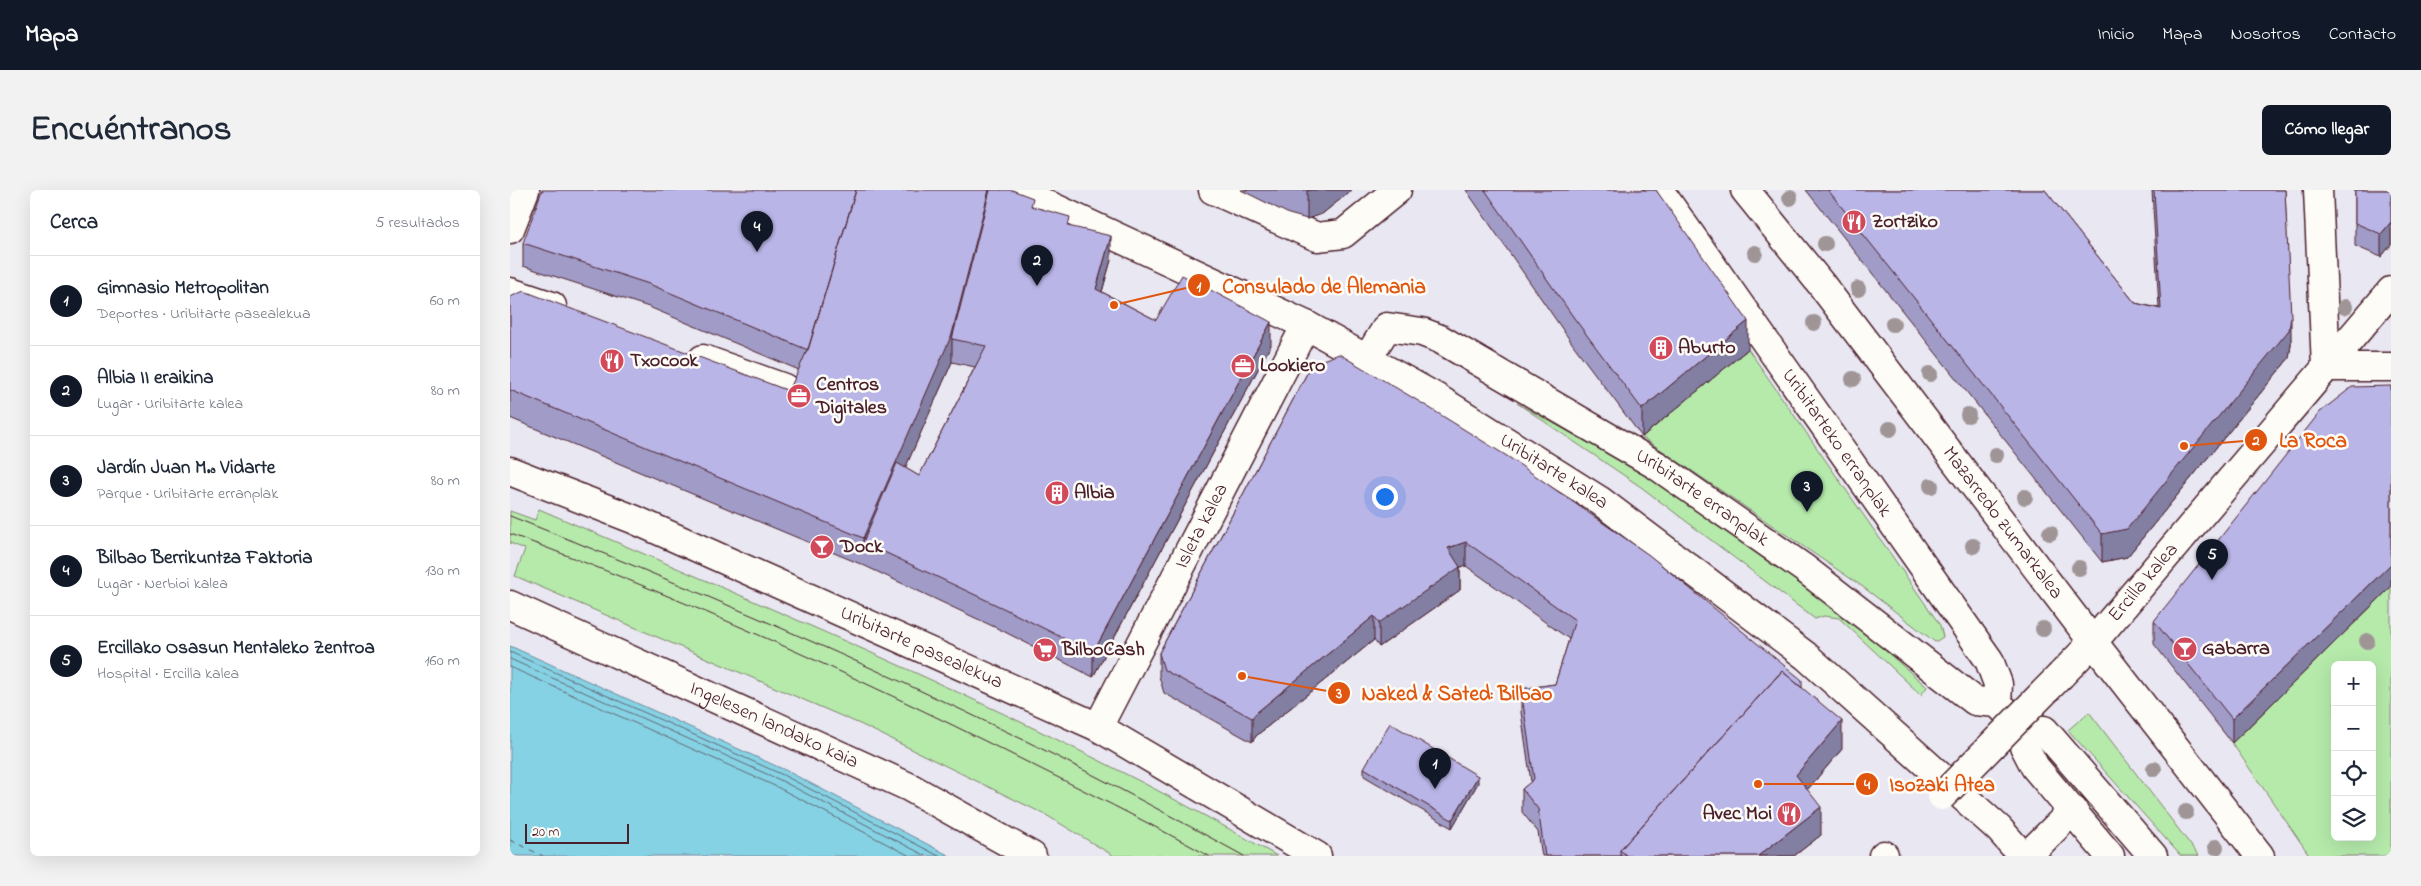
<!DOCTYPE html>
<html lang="es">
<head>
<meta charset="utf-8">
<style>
  body { margin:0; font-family:"Indie Flower",sans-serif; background:#f2f2f3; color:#1f2937 }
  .controls { position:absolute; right:15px; bottom:15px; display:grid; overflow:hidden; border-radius:8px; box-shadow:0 5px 20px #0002 }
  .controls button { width:45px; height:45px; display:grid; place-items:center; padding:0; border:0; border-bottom:1px solid #e0e1e3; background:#fff; color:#1f2937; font:25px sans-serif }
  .scale { position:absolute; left:15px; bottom:12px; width:104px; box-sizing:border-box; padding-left:5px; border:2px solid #4a1f2b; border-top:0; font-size:14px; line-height:18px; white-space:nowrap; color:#4a1f2b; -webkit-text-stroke:4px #fdfcf7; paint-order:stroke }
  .you { position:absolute; left:874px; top:306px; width:18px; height:18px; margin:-12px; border:4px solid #fff; border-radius:50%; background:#1a73e8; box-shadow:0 0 0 8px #1a73e833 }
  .badge { display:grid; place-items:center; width:32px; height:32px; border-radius:50%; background:#111827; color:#fff; font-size:16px; font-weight:700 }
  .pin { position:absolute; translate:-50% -41px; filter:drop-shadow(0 1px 2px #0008) }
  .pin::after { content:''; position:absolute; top:26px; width:18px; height:15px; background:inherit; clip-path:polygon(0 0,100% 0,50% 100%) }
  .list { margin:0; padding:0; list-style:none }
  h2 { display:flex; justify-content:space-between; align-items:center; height:65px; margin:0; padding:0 20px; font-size:21px }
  h2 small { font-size:16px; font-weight:400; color:#747a83 }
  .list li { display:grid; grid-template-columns:32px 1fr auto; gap:15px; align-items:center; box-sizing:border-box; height:90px; padding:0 20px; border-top:1px solid #e0e1e3 }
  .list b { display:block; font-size:19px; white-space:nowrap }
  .list p { margin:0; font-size:16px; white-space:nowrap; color:#747a83 }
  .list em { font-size:16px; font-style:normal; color:#747a83 }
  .icon { flex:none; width:28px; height:28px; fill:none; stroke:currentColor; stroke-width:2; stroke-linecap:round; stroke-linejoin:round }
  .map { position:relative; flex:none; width:1881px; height:666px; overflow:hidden; border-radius:8px }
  header { display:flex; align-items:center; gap:30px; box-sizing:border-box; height:70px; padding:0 25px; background:#111827; color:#fff }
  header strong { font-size:24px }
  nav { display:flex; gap:28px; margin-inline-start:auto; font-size:18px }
  .intro { display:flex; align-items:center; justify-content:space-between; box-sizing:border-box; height:120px; padding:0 30px }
  h1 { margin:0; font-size:35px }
  .button { padding:12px 22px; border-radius:8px; background:#111827; color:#fff; font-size:18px; font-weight:700 }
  main { display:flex; gap:30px; padding:0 30px }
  aside { flex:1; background:#fff; border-radius:8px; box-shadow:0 5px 20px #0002 }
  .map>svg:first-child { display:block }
  .green { fill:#b5eaab; stroke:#80846b; fill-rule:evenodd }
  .water { fill:#85d2e4; stroke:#6d8a9a }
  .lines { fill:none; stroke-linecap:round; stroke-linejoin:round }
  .shore { stroke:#626775; stroke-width:1 }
  .ferry { stroke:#5c5562; stroke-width:1; stroke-dasharray:6 5; stroke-linecap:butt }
  .pedestrian-casing { stroke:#4a1f2b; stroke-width:31 }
  .minor-casing { stroke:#4a1f2b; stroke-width:31 }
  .secondary-casing { stroke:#4a1f2b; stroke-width:31 }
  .pedestrian { stroke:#fdfcf7; stroke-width:28 }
  .minor { stroke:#fdfcf7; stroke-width:28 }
  .secondary { stroke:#fdfcf7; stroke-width:28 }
  .tram { stroke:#4a1f2b; stroke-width:1 }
  .pedestrian-bridge-casing { stroke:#4a1f2b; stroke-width:31; stroke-linecap:butt }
  .pedestrian-bridge { stroke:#fdfcf7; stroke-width:28 }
  .tree { fill:#a09596 }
  .wall { fill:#a09cc7; stroke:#4a1f2b; fill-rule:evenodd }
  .shaded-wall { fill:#827fa2; stroke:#4a1f2b }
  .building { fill:#bab5e7; stroke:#4a1f2b }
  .labels { text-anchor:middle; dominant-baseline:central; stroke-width:5; stroke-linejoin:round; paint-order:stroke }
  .poi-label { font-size:20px; font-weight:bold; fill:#4a1f2b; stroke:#fdfcf7; text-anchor:start }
  .street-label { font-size:20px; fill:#4a1f2b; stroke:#fdfcf7 }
  .leader { fill:none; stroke:#e0560e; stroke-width:2 }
  .callout-dot { fill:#e0560e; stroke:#fdfcf7; stroke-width:2 }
  .mark-label { font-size:15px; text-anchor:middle; font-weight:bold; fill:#fff }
  .callout-label { font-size:21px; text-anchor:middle; font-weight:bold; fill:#e0560e; stroke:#fdfcf7; stroke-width:5; stroke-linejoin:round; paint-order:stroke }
</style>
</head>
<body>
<header>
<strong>Mapa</strong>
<nav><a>Inicio</a><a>Mapa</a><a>Nosotros</a><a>Contacto</a></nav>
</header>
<div class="intro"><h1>Encuéntranos</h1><a class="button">Cómo llegar</a></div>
<main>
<aside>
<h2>Cerca<small>5 resultados</small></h2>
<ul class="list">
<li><span class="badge">1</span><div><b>Gimnasio Metropolitan</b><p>Deportes · Uribitarte pasealekua</p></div><em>60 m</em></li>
<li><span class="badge">2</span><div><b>Albia II eraikina</b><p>Lugar · Uribitarte kalea</p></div><em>80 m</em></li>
<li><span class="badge">3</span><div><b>Jardín Juan M.ª Vidarte</b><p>Parque · Uribitarte erranplak</p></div><em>80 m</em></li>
<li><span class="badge">4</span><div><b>Bilbao Berrikuntza Faktoria</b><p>Lugar · Nerbioi kalea</p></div><em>130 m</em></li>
<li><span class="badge">5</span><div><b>Ercillako Osasun Mentaleko Zentroa</b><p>Hospital · Ercilla kalea</p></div><em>160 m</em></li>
</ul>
</aside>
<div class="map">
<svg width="1881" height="666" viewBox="0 0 1881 666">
  <rect width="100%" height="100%" fill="#e9e7f2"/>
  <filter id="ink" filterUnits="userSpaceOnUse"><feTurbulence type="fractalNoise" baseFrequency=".02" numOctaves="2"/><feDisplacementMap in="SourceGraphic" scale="10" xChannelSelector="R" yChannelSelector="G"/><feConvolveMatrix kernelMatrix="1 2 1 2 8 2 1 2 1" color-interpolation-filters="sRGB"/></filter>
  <g filter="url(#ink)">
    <!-- green -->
    <path class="green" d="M 1238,159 L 1430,435 L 1433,447 L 1425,452 L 1353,397 L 1132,247 Z
      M 1007,213 L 1159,298 L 1330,421 L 1417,497 L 1411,505 L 1329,428 L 1314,426 L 1305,429 L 1131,297 Z
      M 29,319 C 278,426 531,530 767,666 L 604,666 L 536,625 L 350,534 L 5,386 L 15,359 L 0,353 L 0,321 L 25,330 Z
      M 1881,397 L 1881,666 L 1800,666 L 1722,553 ZM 1825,475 L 1862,475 L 1862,647 L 1825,647 Z
      M 1579,522 L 1689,666 L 1671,666 L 1558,540 Z"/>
    <!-- water -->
    <path class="water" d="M 0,456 L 275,580 L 440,666 L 0,666 Z"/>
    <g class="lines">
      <!-- shore -->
      <path class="shore" d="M 0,462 L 273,585 L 429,666
        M 0,469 L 270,590 L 416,666
        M 0,477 L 267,597 L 400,666"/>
      <!-- ferry -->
      <path class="ferry" d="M 0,650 L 33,666"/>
      <defs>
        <g id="pedestrian">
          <path id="s1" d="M 0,415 L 399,597 L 522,666"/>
          <path d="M 1551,485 L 1583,452"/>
          <path d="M 1373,666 L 1374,665"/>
          <path d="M 1517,666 L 1563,620"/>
        </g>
        <g id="minor">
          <path id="s2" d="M 506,0 L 796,135 L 927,208 L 1089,310 L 1296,466 L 1489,639 L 1513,666"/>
          <path d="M 703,0 L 807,47 L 833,44 L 887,0"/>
          <path id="s3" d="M 1149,0 L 1479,470 L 1488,494 L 1487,513"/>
          <path d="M 1808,0 L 1816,177"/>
          <path d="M 0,39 L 15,0"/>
          <path d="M 0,102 L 42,116"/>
          <path d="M 193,169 L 274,198"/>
          <path id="s4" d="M 857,169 L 877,137 L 912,142 L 930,149 L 1146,275 L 1295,379 L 1465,511 L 1487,513 L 1513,537 L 1534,540 L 1643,666"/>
          <path d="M 1816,177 L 1881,177"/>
          <path id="s5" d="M 0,281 L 123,329 L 588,537 L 807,666"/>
          <path id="s6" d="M 1583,452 L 1881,101"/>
          <path id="s7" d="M 588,537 L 796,135"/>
          <path d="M 1513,537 L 1510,548 L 1525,577 L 1600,666"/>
        </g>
        <g id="secondary">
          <path id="s8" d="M 1235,0 L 1311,94 L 1583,452 L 1750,666"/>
        </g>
      </defs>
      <!-- pedestrian casing -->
      <use href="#pedestrian" class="pedestrian-casing"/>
      <!-- minor casing -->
      <use href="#minor" class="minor-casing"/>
      <!-- secondary casing -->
      <use href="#secondary" class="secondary-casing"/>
      <!-- pedestrian -->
      <use href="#pedestrian" class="pedestrian"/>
      <!-- minor -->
      <use href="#minor" class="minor"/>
      <!-- secondary -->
      <use href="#secondary" class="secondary"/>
      <!-- tram -->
      <path class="tram" d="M 0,326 C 175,395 349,469 518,552 C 591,588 663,627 734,666
        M 0,344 C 173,408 342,484 507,567 C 571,599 636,631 699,666"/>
      <defs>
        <path id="pedestrian-bridge" d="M 1432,606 L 1551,485"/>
      </defs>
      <!-- pedestrian-bridge casing -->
      <use href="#pedestrian-bridge" class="pedestrian-bridge-casing"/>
      <!-- pedestrian-bridge -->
      <use href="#pedestrian-bridge" class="pedestrian-bridge"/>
    </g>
    <!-- trees -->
    <g class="tree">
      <circle cx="1280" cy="8" r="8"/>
      <circle cx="1315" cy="54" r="8"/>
      <circle cx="1245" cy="63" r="8"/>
      <circle cx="1348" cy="99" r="8"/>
      <circle cx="1835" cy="117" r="8"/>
      <circle cx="1304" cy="133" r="8"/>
      <circle cx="1383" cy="134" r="8"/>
      <circle cx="1420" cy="184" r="8"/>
      <circle cx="1343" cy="189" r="8"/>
      <circle cx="1458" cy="225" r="8"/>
      <circle cx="1380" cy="239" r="8"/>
      <circle cx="1486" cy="265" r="8"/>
      <circle cx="1421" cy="296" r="8"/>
      <circle cx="1515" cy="307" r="8"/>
      <circle cx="1540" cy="343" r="8"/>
      <circle cx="1463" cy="356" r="8"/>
      <circle cx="1569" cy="378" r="8"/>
      <circle cx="1533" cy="439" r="8"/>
      <circle cx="1857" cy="451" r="8"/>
      <circle cx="1644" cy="579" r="8"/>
      <circle cx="1676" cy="622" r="8"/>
      <circle cx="1706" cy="657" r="8"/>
    </g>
    <!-- wall -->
    <path class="wall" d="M 731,0 L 842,0 L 812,24 L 797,29 L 779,24 Z
      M 956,0 L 1146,0 L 1238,159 L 1132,247 L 1064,156 Z
      M 1296,0 L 1535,0 L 1625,113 L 1649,118 L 1642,0 L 1775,0 L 1781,155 L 1779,168 L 1617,367 L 1592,372 Z
      M 1845,0 L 1881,0 L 1881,55 L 1871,67 L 1845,56 Z
      M 523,16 L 560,36 L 601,70 L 592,102 L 646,130 L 761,155 L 583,487 L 493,441 L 353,375 L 0,228 L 0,107 L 279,201 L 289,180 L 139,117 L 13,76 L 13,53 ZM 442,172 L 465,177 L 409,286 L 395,278 Z
      M 802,174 L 1292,498 L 1332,559 L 1297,600 L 1311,645 L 1284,666 L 1032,666 L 1028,642 L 1012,622 L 1012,599 L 1021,592 L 1011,522 L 1011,499 L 1045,494 L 1059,449 L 956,376 L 950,377 L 950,400 L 869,457 L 864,450 L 746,546 L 742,552 L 654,503 L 649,486 L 649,463 Z
      M 1881,196 L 1881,397 L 1722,553 L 1644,454 L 1644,431 Z
      M 854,578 L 968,593 L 942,638 L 854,586 Z"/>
    <!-- shaded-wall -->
    <path class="shaded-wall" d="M 479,0 L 482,0 L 442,149 L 442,172 L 361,356 L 353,352 L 353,348 Z
      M 801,0 L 842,0 L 812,24 L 797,29 L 797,1 Z
      M 1881,32 L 1881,55 L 1871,67 L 1871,44 Z
      M 601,46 L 601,70 L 586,122 L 586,99 Z
      M 1781,127 L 1781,155 L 1779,168 L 1617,367 L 1592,372 L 1592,344 Z
      M 1238,131 L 1238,159 L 1132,247 L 1132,219 Z
      M 761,132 L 761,155 L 583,487 L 583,463 Z
      M 956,352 L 956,376 L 950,377 L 950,400 L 869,457 L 869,433 L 938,358 Z
      M 1881,374 L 1881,397 L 1722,553 L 1722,529 Z
      M 864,426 L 864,450 L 746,546 L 742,552 L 742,528 L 746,523 Z
      M 1332,531 L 1332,559 L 1286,613 L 1286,585 Z
      M 968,586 L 968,593 L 942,638 L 942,630 Z
      M 1311,617 L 1311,645 L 1284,666 L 1248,666 Z"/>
    <!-- building -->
    <path class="building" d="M 32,0 L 346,0 L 298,160 L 139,94 L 13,53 Z
      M 346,0 L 479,0 L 442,144 L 353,348 L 0,200 L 0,107 L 14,101 L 279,201 L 299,156 Z
      M 480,0 L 502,0 L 523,8 L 521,16 L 560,27 L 558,36 L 601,46 L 586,99 L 646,130 L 672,85 L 761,132 L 583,463 L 493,418 L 353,352 L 387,273 L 409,286 L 476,156 L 442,149 Z
      M 975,0 L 1146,0 L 1238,131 L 1132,219 L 1064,128 Z
      M 1318,0 L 1535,0 L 1625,113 L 1651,119 L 1644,0 L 1775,0 L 1781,127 L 1779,140 L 1617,339 L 1592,344 Z
      M 1845,0 L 1881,0 L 1881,32 L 1871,44 L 1845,33 Z
      M 829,164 L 910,212 L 1000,268 L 1139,365 L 1292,490 L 1292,498 L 1272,481 L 1110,660 L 1110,666 L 1035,666 L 1028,619 L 1012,599 L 1024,589 L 1011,499 L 1045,494 L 1065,430 L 956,352 L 938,358 L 950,377 L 869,433 L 864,426 L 746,523 L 742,528 L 654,480 L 649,463 L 802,174 Z
      M 1881,196 L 1881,374 L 1722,529 L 1644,431 L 1810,222 L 1842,197 Z
      M 1272,481 L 1332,531 L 1286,585 L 1311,617 L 1248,666 L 1117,666 L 1110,660 Z
      M 880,533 L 968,586 L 942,630 L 854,578 Z"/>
  </g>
  <!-- icons -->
  <defs>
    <symbol id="restaurant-disc" viewBox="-11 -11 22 22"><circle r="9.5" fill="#d1495b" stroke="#fdfcf7"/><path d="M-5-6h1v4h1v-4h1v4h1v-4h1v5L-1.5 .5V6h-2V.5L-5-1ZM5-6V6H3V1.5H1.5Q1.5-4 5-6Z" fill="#fff"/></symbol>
    <symbol id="building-disc" viewBox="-11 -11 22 22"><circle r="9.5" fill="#d1495b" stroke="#fdfcf7"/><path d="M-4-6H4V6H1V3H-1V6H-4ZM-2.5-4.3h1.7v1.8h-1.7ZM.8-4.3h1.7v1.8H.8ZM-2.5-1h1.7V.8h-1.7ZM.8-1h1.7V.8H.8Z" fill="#fff"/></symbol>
    <symbol id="office-disc" viewBox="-11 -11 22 22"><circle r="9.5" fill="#d1495b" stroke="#fdfcf7"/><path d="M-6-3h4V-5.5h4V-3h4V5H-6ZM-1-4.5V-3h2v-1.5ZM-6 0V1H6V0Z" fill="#fff"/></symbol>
    <symbol id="bar-disc" viewBox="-11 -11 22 22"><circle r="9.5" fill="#d1495b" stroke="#fdfcf7"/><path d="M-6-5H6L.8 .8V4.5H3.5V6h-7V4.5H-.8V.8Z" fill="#fff"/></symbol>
    <symbol id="supermarket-disc" viewBox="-11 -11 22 22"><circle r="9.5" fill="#d1495b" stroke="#fdfcf7"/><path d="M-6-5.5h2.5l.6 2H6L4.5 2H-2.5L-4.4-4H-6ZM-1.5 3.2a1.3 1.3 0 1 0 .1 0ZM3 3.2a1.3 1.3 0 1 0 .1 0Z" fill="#fff"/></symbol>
  </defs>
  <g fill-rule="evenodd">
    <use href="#restaurant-disc" x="1330" y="18" width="28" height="28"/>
    <use href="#building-disc" x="1137" y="144" width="28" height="28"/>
    <use href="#restaurant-disc" x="88" y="157" width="28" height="28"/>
    <use href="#office-disc" x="719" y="162" width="28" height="28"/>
    <use href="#office-disc" x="275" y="192" width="28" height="28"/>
    <use href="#building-disc" x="533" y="289" width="28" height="28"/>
    <use href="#bar-disc" x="298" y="343" width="28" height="28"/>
    <use href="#bar-disc" x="1661" y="445" width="28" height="28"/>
    <use href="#supermarket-disc" x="521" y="446" width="28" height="28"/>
    <use href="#restaurant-disc" x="1265" y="610" width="28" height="28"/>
  </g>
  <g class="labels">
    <!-- poi labels -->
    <g class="poi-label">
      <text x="1362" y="32">Zortziko</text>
      <text x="1168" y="158">Aburto</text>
      <text x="120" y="171">Txocook</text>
      <text x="750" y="176">Lookiero</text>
      <text x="306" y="195">Centros<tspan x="306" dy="23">Digitales</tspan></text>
      <text x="564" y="303">Albia</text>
      <text x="330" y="357">Dock</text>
      <text x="1692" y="459">Gabarra</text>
      <text x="552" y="460">BilboCash</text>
      <text x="1262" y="624" text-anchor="end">Avec Moi</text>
    </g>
    <!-- street labels -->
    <g class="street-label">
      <text stroke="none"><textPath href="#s3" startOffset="309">Uribitarteko erranplak</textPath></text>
      <text stroke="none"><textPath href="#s2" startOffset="608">Uribitarte kalea</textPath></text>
      <text stroke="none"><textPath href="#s4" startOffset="399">Uribitarte erranplak</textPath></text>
      <text stroke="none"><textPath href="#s8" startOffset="421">Mazarredo zumarkalea</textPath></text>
      <text stroke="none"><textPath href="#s7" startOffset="226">Isleta kalea</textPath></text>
      <text stroke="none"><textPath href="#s6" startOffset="78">Ercilla kalea</textPath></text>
      <text stroke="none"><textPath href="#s5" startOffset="448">Uribitarte pasealekua</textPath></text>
      <text stroke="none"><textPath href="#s1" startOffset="290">Ingelesen landako kaia</textPath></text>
    </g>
  </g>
  <!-- callouts -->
  <path class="leader" d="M604 115L689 95M1674 256L1746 250M732 486L829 503M1248 594L1357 594"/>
  <g class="callout-dot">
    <circle cx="604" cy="115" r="5"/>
    <circle cx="1674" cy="256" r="5"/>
    <circle cx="732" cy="486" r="5"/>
    <circle cx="1248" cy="594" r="5"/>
    <circle cx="689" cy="95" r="12"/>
    <circle cx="1746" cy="250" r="12"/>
    <circle cx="829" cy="503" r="12"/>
    <circle cx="1357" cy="594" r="12"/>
  </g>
  <g class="mark-label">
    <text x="689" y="101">1</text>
    <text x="1746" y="255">2</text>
    <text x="829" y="508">3</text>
    <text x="1357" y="599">4</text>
  </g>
  <g class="callout-label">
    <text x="814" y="103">Consulado de Alemania</text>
    <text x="1803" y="257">La Roca</text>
    <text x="947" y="510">Naked &amp; Sated: Bilbao</text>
    <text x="1432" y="601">Isozaki Atea</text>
  </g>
</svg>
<div class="controls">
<button>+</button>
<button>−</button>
<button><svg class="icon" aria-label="locate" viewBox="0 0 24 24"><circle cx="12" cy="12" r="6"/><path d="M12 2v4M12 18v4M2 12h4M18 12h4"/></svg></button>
<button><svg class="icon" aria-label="layers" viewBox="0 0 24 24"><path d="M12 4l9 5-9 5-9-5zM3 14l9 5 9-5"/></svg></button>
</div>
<div class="scale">20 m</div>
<div class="you"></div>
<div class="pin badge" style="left:925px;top:599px">1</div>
<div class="pin badge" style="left:527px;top:96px">2</div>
<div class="pin badge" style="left:1297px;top:322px">3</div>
<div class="pin badge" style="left:247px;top:62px">4</div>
<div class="pin badge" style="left:1702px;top:390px">5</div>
</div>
</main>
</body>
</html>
